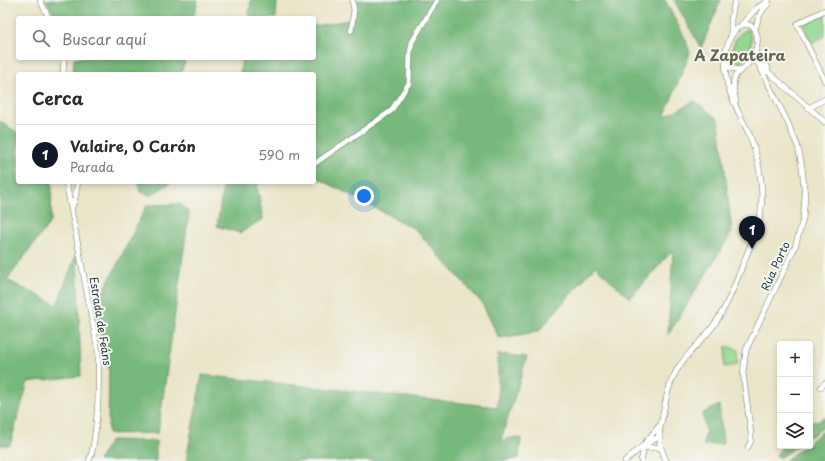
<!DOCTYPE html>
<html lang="es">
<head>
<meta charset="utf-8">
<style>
  body { margin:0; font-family:"Playpen Sans",sans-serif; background:#f7f7f7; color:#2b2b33 }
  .controls { position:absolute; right:12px; bottom:12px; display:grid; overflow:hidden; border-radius:4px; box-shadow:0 2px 6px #0003 }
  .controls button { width:36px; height:36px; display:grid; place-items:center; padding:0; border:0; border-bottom:1px solid #e1e1e2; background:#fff; color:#2b2b33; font:20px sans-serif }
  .you { position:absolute; left:364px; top:196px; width:14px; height:14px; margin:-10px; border:3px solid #fff; border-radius:50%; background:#1a73e8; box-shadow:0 0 0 6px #1a73e833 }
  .badge { display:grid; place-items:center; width:26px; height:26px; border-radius:50%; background:#111827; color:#fff; font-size:13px; font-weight:700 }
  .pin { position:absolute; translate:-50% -33px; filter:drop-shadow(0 1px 2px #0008) }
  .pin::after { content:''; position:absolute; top:21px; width:14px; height:12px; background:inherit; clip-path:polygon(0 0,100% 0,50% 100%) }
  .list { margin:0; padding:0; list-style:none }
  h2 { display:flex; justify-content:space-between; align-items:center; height:52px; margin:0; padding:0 16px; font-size:17px }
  h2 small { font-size:13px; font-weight:400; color:#7c7c81 }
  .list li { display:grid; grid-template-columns:26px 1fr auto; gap:12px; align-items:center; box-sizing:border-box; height:60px; padding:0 16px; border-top:1px solid #e1e1e2 }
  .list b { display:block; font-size:15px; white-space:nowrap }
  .list p { margin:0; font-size:13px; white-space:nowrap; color:#7c7c81 }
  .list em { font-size:13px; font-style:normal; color:#7c7c81 }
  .icon { flex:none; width:22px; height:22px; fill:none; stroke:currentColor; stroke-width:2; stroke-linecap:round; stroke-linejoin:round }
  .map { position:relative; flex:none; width:825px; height:461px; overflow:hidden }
  .search { position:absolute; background:#fff; box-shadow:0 2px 6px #0003; left:16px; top:16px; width:300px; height:44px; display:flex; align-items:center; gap:10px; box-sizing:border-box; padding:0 14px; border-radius:4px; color:#7c7c81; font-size:15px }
  .panel { position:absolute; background:#fff; box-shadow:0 2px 6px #0003; left:16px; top:72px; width:300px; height:112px; border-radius:4px }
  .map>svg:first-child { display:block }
  .green { fill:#94d891; stroke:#5a8a62 }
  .forest { fill:#77b87b; stroke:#4b7a58 }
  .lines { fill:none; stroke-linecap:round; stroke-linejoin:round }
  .minor-casing { stroke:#667868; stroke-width:6 }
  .minor { stroke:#fff; stroke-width:5 }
  .labels { text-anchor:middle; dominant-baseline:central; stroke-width:4; stroke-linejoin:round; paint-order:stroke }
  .street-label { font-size:11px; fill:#1f3d34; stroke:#f6f6f2 }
  .district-label { font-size:15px; font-weight:bold; fill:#64664f; stroke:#f6f6f2 }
</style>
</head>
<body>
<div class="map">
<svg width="825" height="461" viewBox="0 0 825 461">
  <rect width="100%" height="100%" fill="#f6f6f2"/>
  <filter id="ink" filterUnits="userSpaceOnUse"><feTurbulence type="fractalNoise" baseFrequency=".025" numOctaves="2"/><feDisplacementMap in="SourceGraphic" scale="8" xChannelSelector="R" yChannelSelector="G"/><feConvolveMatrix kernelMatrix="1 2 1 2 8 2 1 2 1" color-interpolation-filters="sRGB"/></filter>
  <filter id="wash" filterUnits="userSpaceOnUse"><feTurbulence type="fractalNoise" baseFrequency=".012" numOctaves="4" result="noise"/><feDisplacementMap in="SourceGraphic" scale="16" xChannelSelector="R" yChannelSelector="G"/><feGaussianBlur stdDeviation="0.9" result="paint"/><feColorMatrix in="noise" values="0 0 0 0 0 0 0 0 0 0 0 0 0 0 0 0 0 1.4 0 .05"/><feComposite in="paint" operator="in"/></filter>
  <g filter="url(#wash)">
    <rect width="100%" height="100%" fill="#eae5c8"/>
    <!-- green -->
    <path class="green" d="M 825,14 L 825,36 L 812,43 L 803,25 Z
      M 744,30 L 748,30 C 756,41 748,61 736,65 L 733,62 C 730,49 734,39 744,30 Z
      M 726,346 L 738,350 L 737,365 L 724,367 Z"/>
    <!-- forest -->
    <path class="forest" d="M 46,0 L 198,0 L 193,18 L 57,18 Z
      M 251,0 L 275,0 L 277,2 L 276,18 L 248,18 Z
      M 353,0 L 665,0 L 685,38 L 690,53 L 664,117 L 695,101 L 719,120 L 732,232 L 668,335 L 673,250 L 630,298 L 595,266 L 538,332 L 499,338 L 482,303 L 415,229 L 314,176 L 314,74 L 240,74 L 242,58 L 314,58 L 314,26 L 356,19 Z
      M 674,0 L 721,0 L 701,48 Z
      M 74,58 L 186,58 L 182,70 L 179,74 L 73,74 Z
      M 0,121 L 18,133 L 18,182 L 52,182 L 51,221 L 7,280 L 57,305 L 77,252 L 81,376 L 28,382 L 10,445 L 0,445 Z
      M 138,182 L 172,182 L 151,195 L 140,192 Z
      M 224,182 L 260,182 L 257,186 L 263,219 L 240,233 L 217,226 Z
      M 181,204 L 189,213 L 158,433 L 108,434 L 109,356 L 96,324 L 97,304 L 122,255 L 147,205 Z
      M 498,354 L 527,357 L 501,440 L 517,437 L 517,439 L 521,438 L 519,458 L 501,461 L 186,461 L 202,375 L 498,407 Z
      M 719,405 L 723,444 L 703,445 L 706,430 L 702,414 Z
      M 825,417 L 825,426 L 810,437 L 810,421 L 816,422 Z
      M 825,430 L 825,461 L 786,461 L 786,460 L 804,446 L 810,446 L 810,441 Z
      M 111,440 L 156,441 L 156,461 L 98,461 Z
      M 783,446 L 797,446 L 780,458 L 776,455 Z"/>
  </g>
  <g filter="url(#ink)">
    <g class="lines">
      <defs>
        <path id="minor" d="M 40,0 L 49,18
          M 825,10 L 797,24 L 825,81
          M 741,25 L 757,8 L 769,0
          M 755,29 C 758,20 760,11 768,4
          M 351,31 L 354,10 L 352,0
          M 731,37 L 731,19 L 735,0
          M 755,53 L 768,68
          M 751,60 L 758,63 L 825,122
          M 63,74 L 64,58
          M 736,101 C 734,95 733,86 734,80 C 735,73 742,70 746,66 C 754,58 759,46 757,35 C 755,27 752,25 744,24 C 730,30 723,50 727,64 L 730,68 L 740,70
          M 809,108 L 825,99
          M 314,164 L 391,111 L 409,83 L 410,53 L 412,42 L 437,0
          M 66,182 L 98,351 C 99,377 99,399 96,424 C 95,436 94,449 89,461
          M 72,207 L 75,198 L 78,182
          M 821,387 L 825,383
          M 660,434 L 660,445 L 666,461
          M 644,444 L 659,426
          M 748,447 L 751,441 L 751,434 L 743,373 L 746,350 L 795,247 L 803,219 L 805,197 L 802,167 L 798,147 L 787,121 L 758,63
          M 640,448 L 643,453 L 641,461
          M 643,448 L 658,447 L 661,449
          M 625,461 L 640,448 L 658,437 C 664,415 665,390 677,370 C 686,353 703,341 714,325 C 728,305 736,282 745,259 C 751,244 759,227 761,210 C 764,184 759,160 750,136 C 739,111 722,87 726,59"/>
      </defs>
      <!-- minor casing -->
      <use href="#minor" class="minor-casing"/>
      <!-- minor -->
      <use href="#minor" class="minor"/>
    </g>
  </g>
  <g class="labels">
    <!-- street labels -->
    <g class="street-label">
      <text transform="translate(775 266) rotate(-65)">Rúa Porto</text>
      <text transform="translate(101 321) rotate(81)">Estrada de Feáns</text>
    </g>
    <!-- district labels -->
    <g class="district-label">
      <text x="740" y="54">A Zapateira</text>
    </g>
  </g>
</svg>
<div class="controls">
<button>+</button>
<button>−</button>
<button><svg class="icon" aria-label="layers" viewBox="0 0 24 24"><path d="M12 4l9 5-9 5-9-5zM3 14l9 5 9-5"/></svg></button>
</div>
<div class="you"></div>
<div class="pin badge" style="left:752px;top:249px">1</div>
<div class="search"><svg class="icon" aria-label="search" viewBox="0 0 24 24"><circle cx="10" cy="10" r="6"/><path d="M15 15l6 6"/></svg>Buscar aquí</div>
<section class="panel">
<h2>Cerca<small></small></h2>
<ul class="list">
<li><span class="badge">1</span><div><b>Valaire, O Carón</b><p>Parada</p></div><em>590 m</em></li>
</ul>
</section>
</div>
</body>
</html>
